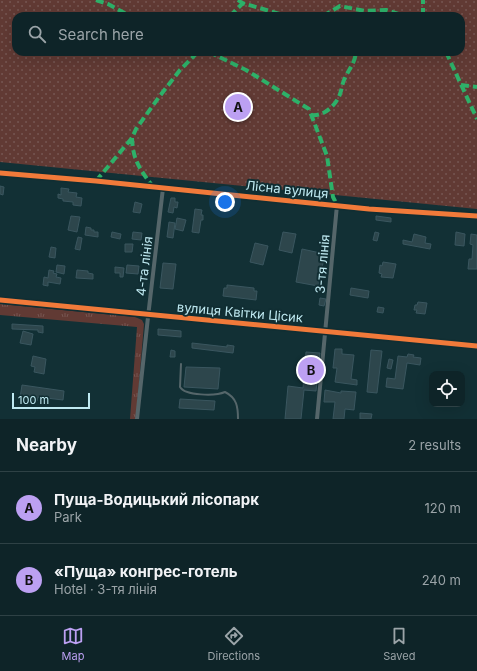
<!DOCTYPE html>
<html lang="en">
<head>
<meta charset="utf-8">
<style>
  body { margin:0; font-family:Inter,sans-serif; background:#172c30; color:#f1f3f6 }
  .controls { position:absolute; right:12px; bottom:12px; display:grid; overflow:hidden; border-radius:8px; box-shadow:0 4px 16px #0002 }
  .controls button { width:36px; height:36px; display:grid; place-items:center; padding:0; border:0; border-bottom:1px solid #2e4145; background:#0e2428; color:#f1f3f6; font:20px sans-serif }
  .scale { position:absolute; left:12px; bottom:10px; width:78px; box-sizing:border-box; padding-left:4px; border:2px solid #bfe9f1; border-top:0; font-size:11px; line-height:14px; white-space:nowrap; color:#bfe9f1; -webkit-text-stroke:3px #112e33; paint-order:stroke }
  .you { position:absolute; left:225px; top:202px; width:14px; height:14px; margin:-10px; border:3px solid #fff; border-radius:50%; background:#1a73e8; box-shadow:0 0 0 6px #1a73e833 }
  .badge { display:grid; place-items:center; width:26px; height:26px; border-radius:50%; background:#bca0f2; color:#111; font-size:13px; font-weight:700 }
  .pin { position:absolute; translate:-50% -50%; border:2px solid #fff; box-shadow:0 1px 4px #0006 }
  .list { margin:0; padding:0; list-style:none }
  h2 { display:flex; justify-content:space-between; align-items:center; height:52px; margin:0; padding:0 16px; font-size:17px }
  h2 small { font-size:13px; font-weight:400; color:#9ba4a8 }
  .list li { display:grid; grid-template-columns:26px 1fr auto; gap:12px; align-items:center; box-sizing:border-box; height:72px; padding:0 16px; border-top:1px solid #2e4145 }
  .list b { display:block; font-size:15px; white-space:nowrap }
  .list p { margin:0; font-size:13px; white-space:nowrap; color:#9ba4a8 }
  .list em { font-size:13px; font-style:normal; color:#9ba4a8 }
  .icon { flex:none; width:22px; height:22px; fill:none; stroke:currentColor; stroke-width:2; stroke-linecap:round; stroke-linejoin:round }
  .map { position:relative; flex:none; width:477px; height:419px; overflow:hidden }
  .search { position:absolute; background:#0e2428; box-shadow:0 4px 16px #0002; left:12px; right:12px; top:12px; height:44px; display:flex; align-items:center; gap:10px; box-sizing:border-box; padding:0 14px; border-radius:12px; color:#9ba4a8; font-size:15px }
  .sheet { height:196px; background:#0e2428 }
  nav { display:flex; justify-content:space-around; align-items:center; box-sizing:border-box; height:56px; border-top:1px solid #2e4145; background:#0e2428; font-size:11px; color:#9ba4a8 }
  nav a { display:grid; justify-items:center; gap:2px }
  nav .on { color:#bca0f2 }
  .map>svg:first-child { display:block }
  .grass { fill:url(#grass-tufts) }
  .park { fill:url(#park-dots); fill-rule:evenodd }
  .building { fill:#2d464c; stroke:#3a565f }
  .lines { fill:none; stroke-linecap:round; stroke-linejoin:round }
  .service { stroke:#55666a; stroke-width:2 }
  .minor { stroke:#55666a; stroke-width:4 }
  .tertiary { stroke:#55666a; stroke-width:5 }
  .quiet { stroke:#2db169; stroke-width:4; stroke-dasharray:8 4; stroke-linecap:butt }
  .cycleway-casing { stroke:#112e33; stroke-width:8 }
  .cycleway { stroke:#f17a3a; stroke-width:5 }
  .labels { text-anchor:middle; dominant-baseline:central; stroke-width:4; stroke-linejoin:round; paint-order:stroke }
  .street-label { font-size:13px; fill:#bfe9f1; stroke:#112e33 }
</style>
</head>
<body>
<div class="map">
<svg width="477" height="419" viewBox="0 0 477 419">
  <defs>
    <pattern id="grass-tufts" width="24" height="20" patternUnits="userSpaceOnUse"><rect width="24" height="20" fill="#613a34"/><path d="M3 7l-1-3M5 7V3M7 7l1-3M15 17l-1-3M17 17v-4M19 17l1-3" fill="none" stroke="#765652"/></pattern>
    <pattern id="park-dots" width="8" height="8" patternUnits="userSpaceOnUse"><rect width="8" height="8" fill="#613a34"/><path d="M2 2h.1M6 6h.1" fill="none" stroke="#765652" stroke-width="1.8" stroke-linecap="round"/></pattern>
  </defs>
  <rect width="100%" height="100%" fill="#123035"/>
  <!-- grass -->
  <path class="grass" d="M 0,304 L 135,317 L 142,320 L 144,324 L 136,419 L 130,419 L 137,327 L 0,315 Z"/>
  <!-- park -->
  <path class="park" d="M 0,0 L 477,0 L 477,209 L 0,162 ZM 16,16 L 461,16 L 461,52 L 16,52 Z"/>
  <!-- building -->
  <path class="building" d="M 0,186 L 4,187 L 3,195 L 0,194 Z
    M 61,188 L 69,189 L 68,192 L 77,193 L 76,197 L 82,198 L 81,206 L 73,205 L 73,202 L 63,201 L 63,199 L 58,198 L 58,194 L 61,195 Z
    M 171,198 L 175,198 L 175,202 L 178,202 L 177,208 L 174,207 L 173,213 L 168,212 Z
    M 135,202 L 142,204 L 140,213 L 133,212 Z
    M 195,209 L 202,210 L 201,215 L 203,215 L 203,220 L 201,220 L 199,233 L 192,232 Z
    M 71,216 L 80,217 L 77,232 L 68,230 Z
    M 376,216 L 391,218 L 391,222 L 376,220 Z
    M 177,218 L 186,220 L 183,231 L 175,229 Z
    M 169,222 L 175,223 L 173,238 L 167,237 Z
    M 86,227 L 91,228 L 91,230 L 94,230 L 94,232 L 98,232 L 98,237 L 85,235 Z
    M 112,232 L 121,234 L 120,239 L 111,237 Z
    M 133,232 L 142,233 L 141,240 L 132,239 Z
    M 283,232 L 296,234 L 292,253 L 279,250 Z
    M 375,232 L 379,233 L 377,241 L 373,240 Z
    M 456,232 L 465,234 L 464,246 L 455,245 Z
    M 414,234 L 426,237 L 425,243 L 431,244 L 430,249 L 403,244 L 403,240 L 412,242 Z
    M 471,234 L 477,235 L 477,269 L 468,269 L 469,259 L 472,259 L 473,245 L 470,244 Z
    M 78,237 L 82,238 L 80,250 L 75,249 Z
    M 255,243 L 268,246 L 263,265 L 250,262 Z
    M 125,244 L 133,244 L 132,252 L 125,252 Z
    M 51,247 L 56,248 L 55,258 L 49,257 Z
    M 302,249 L 325,254 L 318,286 L 296,282 Z
    M 383,262 L 396,264 L 393,278 L 381,277 L 382,274 L 379,273 L 380,265 L 382,266 Z
    M 163,263 L 176,264 L 173,289 L 160,288 Z
    M 57,265 L 65,266 L 64,274 L 56,272 Z
    M 127,265 L 139,266 L 138,274 L 126,273 Z
    M 115,267 L 124,268 L 123,277 L 120,277 L 120,273 L 115,273 Z
    M 49,270 L 54,271 L 53,273 L 57,274 L 56,277 L 61,278 L 60,284 L 48,282 L 48,286 L 43,285 L 44,277 L 48,278 Z
    M 77,270 L 88,271 L 88,273 L 93,274 L 93,279 L 76,278 Z
    M 227,285 L 254,288 L 254,291 L 257,291 L 256,300 L 223,296 L 224,288 L 227,288 Z
    M 351,288 L 369,291 L 368,298 L 350,295 Z
    M 320,298 L 326,299 L 324,306 L 319,305 Z
    M 418,302 L 427,303 L 425,314 L 416,313 L 417,310 L 414,310 L 415,305 L 417,305 Z
    M 378,307 L 384,308 L 383,313 L 377,312 Z
    M 12,324 L 43,326 L 43,333 L 38,332 L 38,330 L 12,329 Z
    M 158,329 L 181,331 L 181,337 L 158,335 Z
    M 23,331 L 33,334 L 31,345 L 20,343 Z
    M 192,343 L 227,347 L 227,345 L 234,346 L 233,353 L 192,348 Z
    M 335,349 L 342,349 L 342,354 L 354,355 L 351,379 L 357,380 L 357,385 L 335,382 L 337,368 L 333,368 Z
    M 171,350 L 175,351 L 175,357 L 170,357 Z
    M 371,350 L 382,351 L 377,393 L 367,392 Z
    M 306,352 L 320,353 L 316,391 L 304,390 L 301,419 L 285,419 L 288,386 L 303,388 Z
    M 408,354 L 414,355 L 413,357 L 421,358 L 420,365 L 407,363 L 403,389 L 386,387 L 387,378 L 395,379 L 398,356 L 407,357 Z
    M 33,356 L 46,359 L 44,374 L 34,372 L 35,367 L 31,366 Z
    M 389,359 L 393,360 L 391,369 L 387,368 Z
    M 186,367 L 220,368 L 218,389 L 184,387 Z
    M 22,385 L 64,391 L 63,400 L 38,397 L 37,401 L 31,400 L 31,398 L 20,398 Z
    M 325,390 L 341,393 L 341,391 L 356,392 L 354,410 L 345,409 L 344,419 L 333,419 L 335,402 L 324,402 Z
    M 180,399 L 215,401 L 214,410 L 179,408 Z
    M 360,413 L 372,414 L 371,419 L 360,419 Z"/>
  <g class="lines">
    <!-- service -->
    <path class="service" d="M 181,364 L 180,387 C 185,396 216,396 225,392 C 237,398 238,407 238,419"/>
    <!-- minor -->
    <path class="minor" d="M 0,173 L 96,181 L 369,209 L 477,216
      M 137,419 L 148,317 L 163,188
      M 317,419 L 337,205"/>
    <!-- tertiary -->
    <path class="tertiary" d="M 0,300 L 477,346"/>
    <!-- quiet -->
    <path class="quiet" d="M 96,0 L 108,4 L 130,16
      M 238,0 L 242,3 L 287,16
      M 230,16 L 245,1
      M 323,16 L 340,6 L 365,11 L 386,10 L 405,16
      M 423,16 L 423,0
      M 209,52 L 246,70 L 309,109 L 327,156 L 333,197 L 337,205
      M 446,52 L 477,119
      M 461,85 L 477,87
      M 311,115 C 324,117 336,105 340,94 C 342,89 342,83 345,78 C 349,69 355,63 356,52
      M 132,138 C 133,161 140,169 153,187
      M 96,181 L 132,138 L 136,129 L 159,97 L 180,70 L 198,52"/>
    <defs>
      <path id="cycleway" d="M 0,173 L 96,181 L 369,209 L 477,216
        M 0,300 L 477,346"/>
    </defs>
    <!-- cycleway casing -->
    <use href="#cycleway" class="cycleway-casing"/>
    <!-- cycleway -->
    <use href="#cycleway" class="cycleway"/>
  </g>
  <g class="labels">
    <!-- street labels -->
    <g class="street-label">
      <text transform="translate(287 189) rotate(6)">Лісна вулиця</text>
      <text transform="translate(322 264) rotate(-85)">3-тя лінія</text>
      <text transform="translate(144 266) rotate(-83)">4-та лінія</text>
      <text transform="translate(240 312) rotate(5)">вулиця Квітки Цісик</text>
    </g>
  </g>
</svg>
<div class="controls">
<button><svg class="icon" aria-label="locate" viewBox="0 0 24 24"><circle cx="12" cy="12" r="6"/><path d="M12 2v4M12 18v4M2 12h4M18 12h4"/></svg></button>
</div>
<div class="scale">100 m</div>
<div class="you"></div>
<div class="pin badge" style="left:238px;top:107px">A</div>
<div class="pin badge" style="left:311px;top:370px">B</div>
<div class="search"><svg class="icon" aria-label="search" viewBox="0 0 24 24"><circle cx="10" cy="10" r="6"/><path d="M15 15l6 6"/></svg>Search here</div>
</div>
<section class="sheet">
<h2>Nearby<small>2 results</small></h2>
<ul class="list">
<li><span class="badge">A</span><div><b>Пуща-Водицький лісопарк</b><p>Park</p></div><em>120 m</em></li>
<li><span class="badge">B</span><div><b>«Пуща» конгрес-готель</b><p>Hotel · 3-тя лінія</p></div><em>240 m</em></li>
</ul>
</section>
<nav>
<a class="on"><svg class="icon" aria-label="map" viewBox="0 0 24 24"><path d="M3 6l6-2 6 2 6-2v14l-6 2-6-2-6 2zM9 4v14M15 6v14"/></svg>Map</a>
<a><svg class="icon" aria-label="directions" viewBox="0 0 24 24"><path d="M12 3l9 9-9 9-9-9zM9 14v-3h6M13 9l2 2-2 2"/></svg>Directions</a>
<a><svg class="icon" aria-label="saved" viewBox="0 0 24 24"><path d="M7 4h10v16l-5-4-5 4z"/></svg>Saved</a>
</nav>
</body>
</html>
